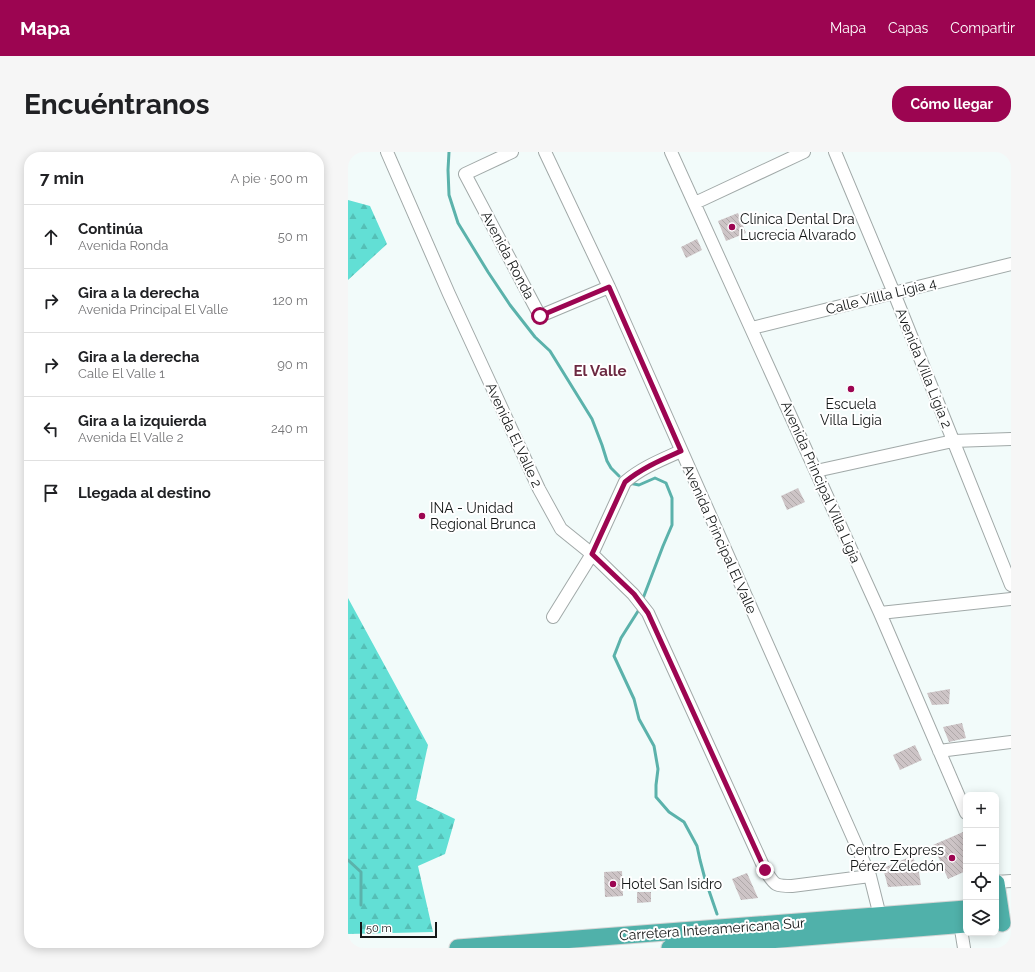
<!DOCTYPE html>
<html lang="es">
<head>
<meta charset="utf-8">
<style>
  body { margin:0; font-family:Raleway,sans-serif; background:#f6f6f6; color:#202124 }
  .controls { position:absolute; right:12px; bottom:12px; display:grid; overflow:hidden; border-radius:8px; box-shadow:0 2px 10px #0003 }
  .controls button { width:36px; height:36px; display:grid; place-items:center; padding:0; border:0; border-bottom:1px solid #e0e0e0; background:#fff; color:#202124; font:20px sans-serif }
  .scale { position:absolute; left:12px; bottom:10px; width:77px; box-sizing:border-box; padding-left:4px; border:2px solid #141717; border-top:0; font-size:11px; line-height:14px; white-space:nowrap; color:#141717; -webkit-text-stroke:3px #fff; paint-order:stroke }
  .stop { position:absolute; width:12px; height:12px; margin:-9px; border:3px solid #9c0551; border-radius:50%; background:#fff }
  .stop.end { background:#9c0551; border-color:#fff; box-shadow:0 1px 4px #0008 }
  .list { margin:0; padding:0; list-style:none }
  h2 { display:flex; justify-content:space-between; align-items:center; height:52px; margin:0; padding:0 16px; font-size:17px }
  h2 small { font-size:13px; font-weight:400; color:#757577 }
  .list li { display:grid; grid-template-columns:26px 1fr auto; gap:12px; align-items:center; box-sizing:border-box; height:64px; padding:0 16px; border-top:1px solid #e0e0e0 }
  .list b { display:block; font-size:15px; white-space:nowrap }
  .list p { margin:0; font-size:13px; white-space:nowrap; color:#757577 }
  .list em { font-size:13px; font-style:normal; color:#757577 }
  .icon { flex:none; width:22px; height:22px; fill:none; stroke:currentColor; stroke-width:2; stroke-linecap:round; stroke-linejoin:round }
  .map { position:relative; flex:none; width:663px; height:796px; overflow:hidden; border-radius:16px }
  header { display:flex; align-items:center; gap:24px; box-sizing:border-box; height:56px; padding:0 20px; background:#9c0551; color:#fff }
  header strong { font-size:19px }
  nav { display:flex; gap:22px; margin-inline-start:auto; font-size:14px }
  .intro { display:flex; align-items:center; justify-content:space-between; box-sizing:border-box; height:96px; padding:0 24px }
  h1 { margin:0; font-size:28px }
  .button { padding:10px 18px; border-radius:16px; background:#9c0551; color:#fff; font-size:14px; font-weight:700 }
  main { display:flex; gap:24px; padding:0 24px }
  aside { flex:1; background:#fff; border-radius:16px; box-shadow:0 2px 10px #0003 }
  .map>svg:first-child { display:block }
  .forest { fill:url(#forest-firs) }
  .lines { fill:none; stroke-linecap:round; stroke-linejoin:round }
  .stream { stroke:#5bb2ab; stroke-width:3 }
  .building { fill:url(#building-back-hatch) }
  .minor-casing { stroke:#a1a9a8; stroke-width:14 }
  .highway-casing { stroke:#d5d5d5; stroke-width:19 }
  .minor { stroke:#fff; stroke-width:12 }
  .highway { stroke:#50b1aa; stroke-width:17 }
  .route { stroke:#9c0551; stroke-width:5 }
  .poi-dot { fill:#9c0551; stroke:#fff; stroke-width:1.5 }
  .labels { text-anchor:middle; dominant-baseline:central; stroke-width:4; stroke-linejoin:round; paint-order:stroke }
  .poi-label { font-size:14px; fill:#141717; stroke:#fff; text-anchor:start }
  .street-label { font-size:14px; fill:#141717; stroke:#fff }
  .neighbourhood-label { font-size:15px; font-weight:bold; fill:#6c2941; stroke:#fff }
</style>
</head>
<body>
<header>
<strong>Mapa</strong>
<nav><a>Mapa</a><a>Capas</a><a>Compartir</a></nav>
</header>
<div class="intro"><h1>Encuéntranos</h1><a class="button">Cómo llegar</a></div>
<main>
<aside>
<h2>7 min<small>A pie · 500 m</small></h2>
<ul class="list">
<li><svg class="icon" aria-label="ahead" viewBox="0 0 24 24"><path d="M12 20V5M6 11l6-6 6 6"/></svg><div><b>Continúa</b><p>Avenida Ronda</p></div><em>50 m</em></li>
<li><svg class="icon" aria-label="right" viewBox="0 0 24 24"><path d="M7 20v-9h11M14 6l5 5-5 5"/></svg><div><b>Gira a la derecha</b><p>Avenida Principal El Valle</p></div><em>120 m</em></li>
<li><svg class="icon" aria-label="right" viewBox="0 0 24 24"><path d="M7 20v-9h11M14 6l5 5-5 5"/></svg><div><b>Gira a la derecha</b><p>Calle El Valle 1</p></div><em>90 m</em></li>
<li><svg class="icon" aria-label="left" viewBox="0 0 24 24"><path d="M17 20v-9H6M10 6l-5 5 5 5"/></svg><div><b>Gira a la izquierda</b><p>Avenida El Valle 2</p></div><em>240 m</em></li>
<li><svg class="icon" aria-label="arrive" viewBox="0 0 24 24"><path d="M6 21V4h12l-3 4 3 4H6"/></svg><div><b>Llegada al destino</b></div></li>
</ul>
</aside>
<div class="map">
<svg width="663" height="796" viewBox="0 0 663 796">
  <defs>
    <pattern id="forest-firs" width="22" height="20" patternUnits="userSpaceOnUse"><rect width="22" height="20" fill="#62dfd5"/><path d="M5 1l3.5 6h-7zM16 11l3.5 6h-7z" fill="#54bfb6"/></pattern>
    <pattern id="building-back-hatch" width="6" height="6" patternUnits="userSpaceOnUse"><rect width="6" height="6" fill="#cdc4c6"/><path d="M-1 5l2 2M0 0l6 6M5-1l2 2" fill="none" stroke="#afa8a9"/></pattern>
  </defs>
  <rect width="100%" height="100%" fill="#f2fbfa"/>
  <!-- forest -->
  <path class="forest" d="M 0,48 L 22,54 L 39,92 L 0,128 Z
    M 0,446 L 80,593 L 68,648 L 107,667 L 97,702 L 70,714 L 85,780 L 0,782 Z"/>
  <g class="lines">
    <!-- stream -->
    <path class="stream" d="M 101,0 L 100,18 L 101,43 L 110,71 L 140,120 L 162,153 L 187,185 L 202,199 L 244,267 L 254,293 L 259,309 L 263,316 L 271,324
      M 281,331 L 291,333 L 307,326 L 318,331 L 324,346 L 324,373 L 315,394 L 294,449
      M 292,456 L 273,486 L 266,504 L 286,547 L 291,567 L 306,594 L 310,617 L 308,633 L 308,645 L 321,660 L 336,670 L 349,694 L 352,708 L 357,727 L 369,762
      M 0,708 L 13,720 L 13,753"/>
  </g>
  <!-- building -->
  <path class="building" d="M 390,61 L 398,81 L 378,89 L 370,69 Z
    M 349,87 L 354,98 L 338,106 L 333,95 Z
    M 450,336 L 457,350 L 439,358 L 433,344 Z
    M 602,537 L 601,552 L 584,553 L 579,541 Z
    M 614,571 L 618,586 L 601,590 L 595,575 Z
    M 567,593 L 574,608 L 552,618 L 545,603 Z
    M 615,680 L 618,688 L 618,719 L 600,727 L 585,693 Z
    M 564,704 L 570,715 L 573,733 L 540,735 L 535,716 Z
    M 274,719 L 275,744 L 257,745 L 256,720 Z
    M 399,721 L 410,746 L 393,748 L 384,727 Z
    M 289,740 L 303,740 L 303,750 L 289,751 Z"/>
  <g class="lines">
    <defs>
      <path id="minor" d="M 39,0 L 101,142 L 191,337 L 213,377 L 244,402 L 285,442 L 300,461 L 417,718 C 427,733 426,734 444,734 L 522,724
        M 164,0 L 117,22 L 192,164 L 261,135
        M 197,0 L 261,135 L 522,724 L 532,764 L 533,772
        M 323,0 L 532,461 L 618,661
        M 487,0 L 546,141 L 663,433
        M 347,51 L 456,0
        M 404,176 L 663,112
        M 468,319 L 605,289 L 663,287
        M 532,461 L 663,447
        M 205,465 L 244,402 L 277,330 C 293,316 313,308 333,299
        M 591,599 L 663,590
        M 648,730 L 663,729
        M 611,765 L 616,796"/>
      <path id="highway" d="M 648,731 L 654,771
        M 110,796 L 618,757
        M 322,796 L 618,772"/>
    </defs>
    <!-- minor casing -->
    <use href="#minor" class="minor-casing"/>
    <!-- highway casing -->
    <use href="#highway" class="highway-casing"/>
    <!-- minor -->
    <use href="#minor" class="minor"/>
    <!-- highway -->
    <use href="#highway" class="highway"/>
  </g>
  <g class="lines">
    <!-- route -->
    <path class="route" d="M 192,164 L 261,135 L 333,299 C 313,308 294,316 277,330 L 244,402 L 286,442 L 300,461 L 417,718"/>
  </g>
  <!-- markers -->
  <g class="poi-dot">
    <circle cx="384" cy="75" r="4"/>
    <circle cx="503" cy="237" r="4"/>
    <circle cx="74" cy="364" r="4"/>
    <circle cx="604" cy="706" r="4"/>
    <circle cx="265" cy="732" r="4"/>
  </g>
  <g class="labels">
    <!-- poi labels -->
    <g class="poi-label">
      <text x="392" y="67">Clínica Dental Dra<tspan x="392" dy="16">Lucrecia Alvarado</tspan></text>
      <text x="503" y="252" text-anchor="middle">Escuela<tspan x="503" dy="16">Villa Ligia</tspan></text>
      <text x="82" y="356">INA - Unidad<tspan x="82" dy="16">Regional Brunca</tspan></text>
      <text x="596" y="698" text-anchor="end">Centro Express<tspan x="596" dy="16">Pérez Zeledón</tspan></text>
      <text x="273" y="732">Hotel San Isidro</text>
    </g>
    <!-- street labels -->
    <g class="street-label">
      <text transform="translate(160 103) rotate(62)">Avenida Ronda</text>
      <text transform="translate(533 144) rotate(-14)">Calle Villla Ligia 4</text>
      <text transform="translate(576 216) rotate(68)">Avenida Villa Ligia 2</text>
      <text transform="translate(166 283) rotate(65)">Avenida El Valle 2</text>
      <text transform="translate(473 330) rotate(66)">Avenida Principal Villa Ligia</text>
      <text transform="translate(372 387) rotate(66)">Avenida Principal El Valle</text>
      <text transform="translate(364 777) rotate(-4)">Carretera Interamericana Sur</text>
    </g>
    <!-- neighbourhood labels -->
    <g class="neighbourhood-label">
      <text x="252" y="219">El Valle</text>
    </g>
  </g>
</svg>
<div class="controls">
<button>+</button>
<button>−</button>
<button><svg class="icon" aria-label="locate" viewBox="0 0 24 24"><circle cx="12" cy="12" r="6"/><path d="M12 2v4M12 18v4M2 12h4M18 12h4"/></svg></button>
<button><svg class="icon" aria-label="layers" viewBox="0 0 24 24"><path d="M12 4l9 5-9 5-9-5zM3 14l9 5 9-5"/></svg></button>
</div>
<div class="scale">50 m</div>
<div class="stop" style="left:192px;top:164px"></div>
<div class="stop end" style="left:417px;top:718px"></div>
</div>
</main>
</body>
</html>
